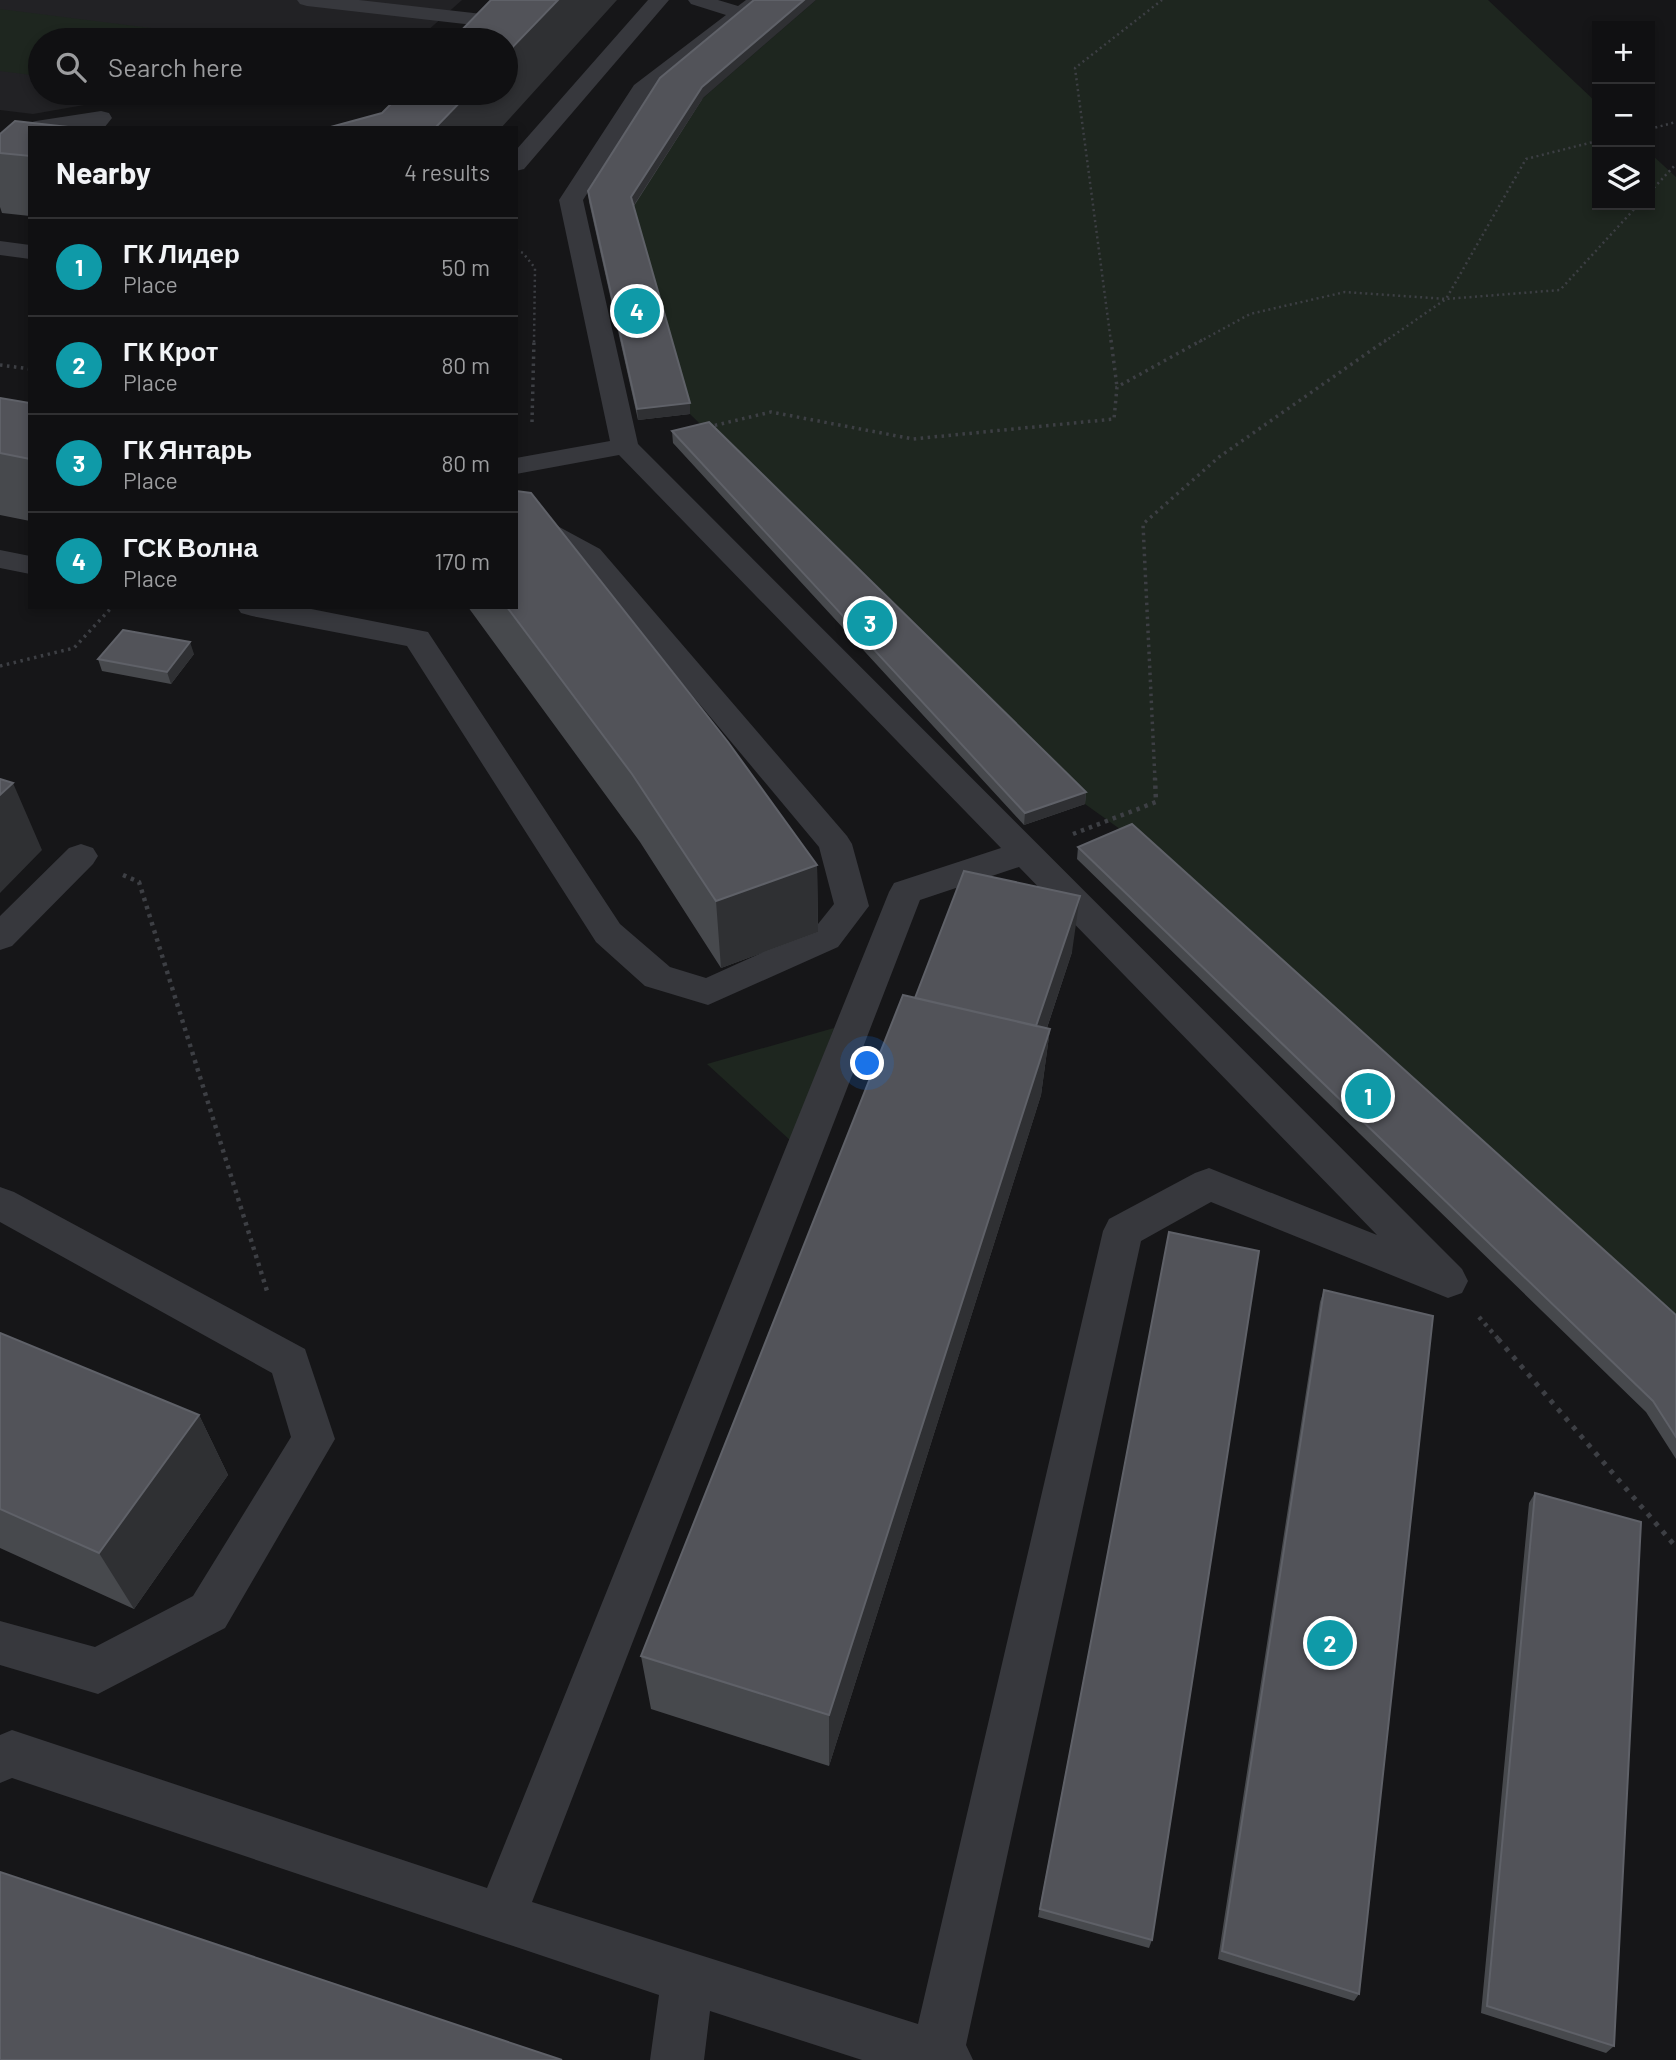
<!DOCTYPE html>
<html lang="en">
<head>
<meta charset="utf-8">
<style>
  body { margin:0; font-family:Barlow,sans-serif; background:#19191b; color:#f1f3f6 }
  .controls { position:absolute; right:21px; top:21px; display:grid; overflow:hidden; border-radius:0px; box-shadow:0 4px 10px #0003 }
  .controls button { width:63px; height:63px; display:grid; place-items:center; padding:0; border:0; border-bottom:2px solid #303032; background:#101012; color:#f1f3f6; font:35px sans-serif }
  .you { position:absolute; left:868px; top:1064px; width:24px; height:24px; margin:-18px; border:5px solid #fff; border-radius:50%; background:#1a73e8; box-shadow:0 0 0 10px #1a73e833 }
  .badge { display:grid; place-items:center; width:46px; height:46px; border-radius:50%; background:#f2b134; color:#fff; font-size:23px; font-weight:700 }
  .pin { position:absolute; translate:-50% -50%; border:4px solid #fff; box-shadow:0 2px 7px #0006 }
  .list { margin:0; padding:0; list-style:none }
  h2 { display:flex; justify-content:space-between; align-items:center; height:91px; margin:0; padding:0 28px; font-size:30px }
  h2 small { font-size:23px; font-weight:400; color:#9c9d9f }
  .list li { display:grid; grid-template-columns:46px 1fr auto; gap:21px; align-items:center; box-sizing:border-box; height:98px; padding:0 28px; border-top:2px solid #303032 }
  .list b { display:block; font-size:26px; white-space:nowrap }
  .list p { margin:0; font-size:23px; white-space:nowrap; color:#9c9d9f }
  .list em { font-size:23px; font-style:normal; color:#9c9d9f }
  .icon { flex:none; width:38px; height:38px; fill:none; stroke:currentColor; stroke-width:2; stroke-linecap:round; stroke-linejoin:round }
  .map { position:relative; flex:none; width:1676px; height:2060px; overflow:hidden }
  .search { position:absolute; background:#101012; box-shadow:0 4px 10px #0003; left:28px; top:28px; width:490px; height:77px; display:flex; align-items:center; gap:18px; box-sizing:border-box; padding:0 24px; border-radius:38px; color:#9c9d9f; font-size:26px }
  .panel { position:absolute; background:#101012; box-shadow:0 4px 10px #0003; left:28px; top:126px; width:490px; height:483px; border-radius:0px }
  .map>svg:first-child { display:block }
  .built { fill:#222225 }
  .green { fill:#1e261f }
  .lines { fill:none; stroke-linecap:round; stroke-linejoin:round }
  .path-far3 { stroke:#3d3f44; stroke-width:2.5; stroke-dasharray:2 3.5; stroke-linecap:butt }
  .path-far2 { stroke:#3d3f44; stroke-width:3.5; stroke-dasharray:2.5 4.5; stroke-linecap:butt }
  .path-far1 { stroke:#3d3f44; stroke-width:4.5; stroke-dasharray:3.5 5; stroke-linecap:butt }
  .path { stroke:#3d3f44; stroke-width:5; stroke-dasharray:4.5 7; stroke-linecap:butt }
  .lane { fill:#37383d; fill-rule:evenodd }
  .wall { fill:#47494d }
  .shaded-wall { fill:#2f3033 }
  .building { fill:#525359; stroke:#5f6168; stroke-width:2 }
</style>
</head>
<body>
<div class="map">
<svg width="1676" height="2060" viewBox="0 0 1676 2060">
  <rect width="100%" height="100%" fill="#161618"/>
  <!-- built -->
  <path class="built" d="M 0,0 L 462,0 L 417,40 L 40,40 L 40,93 L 152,93 L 33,114 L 0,110 Z"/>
  <!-- green -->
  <path class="green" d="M 816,0 L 1488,0 L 1597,103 L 1597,205 L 1650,205 L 1650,153 L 1676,177 L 1676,1332 L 1131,837 L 1085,804 L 690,414 L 632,208 L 703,98 Z
    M 0,9 L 182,32 L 186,40 L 40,40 L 40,76 L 0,71 Z
    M 834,1028 L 791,1141 L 707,1064 Z"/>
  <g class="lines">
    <!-- path-far3 -->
    <path class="path-far3" d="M 1650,129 L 1676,122
      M 1650,192 L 1676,164
      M 516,250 L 523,253 L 535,268 L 534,342
      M 1111,342 L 1075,68 L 1162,0
      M 1199,342 L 1250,314 L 1345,292 L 1446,299 L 1560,290 L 1638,205
      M 1384,342 L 1446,299 L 1526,159 L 1597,141"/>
    <!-- path-far2 -->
    <path class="path-far2" d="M 1111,340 L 1117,387
      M 0,365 L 30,369
      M 532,422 L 534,340
      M 708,427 L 771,412 L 913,439 L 1114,419 L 1117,387 L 1202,340
      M 0,666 L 74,648 L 112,607
      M 1155,780 L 1143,524 L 1219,457 L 1386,340"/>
    <!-- path-far1 -->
    <path class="path-far1" d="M 1073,834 L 1156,802 L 1155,778
      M 123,875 L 139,882 L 267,1291
      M 1479,1317 L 1500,1341"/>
    <!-- path -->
    <path class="path" d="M 1498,1339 L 1676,1547"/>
    <!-- lane -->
    <path class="lane" d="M 297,0 L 359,0 L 491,15 L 498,17 L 501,21 L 498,25 L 491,27 L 307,6 L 300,4 Z
      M 648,0 L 669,0 L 524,169 L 516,171 L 516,150 Z
      M 688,0 L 718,0 L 738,6 L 746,0 L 768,0 L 749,18 L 650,94 L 583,200 L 638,444 L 1462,1269 L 1468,1281 L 1462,1293 L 1448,1298 L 1211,1202 L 1141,1241 L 966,2045 L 973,2060 L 862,2060 L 710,2011 L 704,2060 L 650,2060 L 659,1995 L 12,1778 L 0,1783 L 0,1735 L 12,1730 L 487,1888 L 889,892 L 894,883 L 1001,848 L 619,455 L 516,474 L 516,458 L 610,441 L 559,200 L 634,85 L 726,15 L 691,4 ZM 1019,867 L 1377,1235 L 1209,1168 L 1195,1173 L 1109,1219 L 1103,1231 L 918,2024 L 532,1902 L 920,900 Z
      M 101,111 L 109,113 L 112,118 L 104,128 L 30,128 L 30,133 L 25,128 L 28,123 L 36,121 Z
      M 0,241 L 30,245 L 30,259 L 0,255 Z
      M 516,511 L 539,516 L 600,549 L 847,836 L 852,844 L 869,906 L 838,947 L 708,1005 L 645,986 L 596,942 L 407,646 L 252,616 L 241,613 L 237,607 L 301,607 L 428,632 L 620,924 L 670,967 L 706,978 L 814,929 L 834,904 L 819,847 L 580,561 L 516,528 Z
      M 0,550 L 30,556 L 30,574 L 0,568 Z
      M 81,844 L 93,848 L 98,856 L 93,864 L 12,946 L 0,950 L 0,916 L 69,848 Z
      M 0,1187 L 14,1192 L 305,1349 L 335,1439 L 225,1628 L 98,1694 L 0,1665 L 0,1621 L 95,1647 L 193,1596 L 291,1437 L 272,1373 L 0,1222 Z"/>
  </g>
  <!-- wall -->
  <path class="wall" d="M 703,98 L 634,206 L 690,414 L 638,420 L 589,202 L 588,191 Z
    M 30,128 L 30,216 L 2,213 L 0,207 L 0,134 Z
    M 0,398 L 30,403 L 30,521 L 0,515 Z
    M 672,431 L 1086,792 L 1085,804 L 1024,825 L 673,443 Z
    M 468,607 L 516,607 L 817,865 L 818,932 L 721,968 L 640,842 Z
    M 194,654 L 171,684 L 102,671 L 98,659 Z
    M 1078,847 L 1676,1315 L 1676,1459 L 1646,1412 L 1077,859 Z
    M 1072,952 L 1047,1028 L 1050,1029 L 1041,1095 L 829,1766 L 651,1709 L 641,1656 L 915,998 Z
    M 1169,1232 L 1152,1940 L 1149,1948 L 1038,1917 Z
    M 1324,1290 L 1359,1994 L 1354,2001 L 1218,1959 L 1320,1302 Z
    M 0,1333 L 199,1415 L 228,1475 L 134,1609 L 0,1548 Z
    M 1535,1493 L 1614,2046 L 1606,2053 L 1481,2013 L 1529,1503 Z"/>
  <!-- shaded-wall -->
  <path class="shaded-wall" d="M 558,0 L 617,0 L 501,128 L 435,128 L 469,93 L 506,93 L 506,54 Z
    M 804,0 L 816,0 L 703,98 L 632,208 L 631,197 L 702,87 Z
    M 690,403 L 690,414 L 638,420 L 637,409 Z
    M 190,642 L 194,654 L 171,684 L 167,672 Z
    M 13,783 L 42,850 L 0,893 L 0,795 Z
    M 1086,792 L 1085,804 L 1024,825 L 1025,813 Z
    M 817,865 L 818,932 L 721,968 L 716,901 Z
    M 1080,896 L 1072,952 L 1026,1091 L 1033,1036 Z
    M 1050,1029 L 1041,1095 L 829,1766 L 829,1715 Z
    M 199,1415 L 228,1475 L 134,1609 L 99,1553 Z"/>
  <!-- building -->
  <path class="building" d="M 491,0 L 558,0 L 506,54 L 506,40 L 452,40 Z
    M 754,0 L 804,0 L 702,87 L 631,197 L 690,403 L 637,409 L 588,191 L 660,78 Z
    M 402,93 L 469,93 L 435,128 L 327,128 L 382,113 Z
    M 15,121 L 77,128 L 30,128 L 30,156 L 0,153 L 0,134 Z
    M 0,398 L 30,403 L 30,459 L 0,453 Z
    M 709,422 L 1086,792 L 1025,813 L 672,431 Z
    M 516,491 L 531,493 L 728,742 L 817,865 L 716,901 L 632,774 L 507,607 L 516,607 Z
    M 123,630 L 190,642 L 167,672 L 98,659 Z
    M 0,779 L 13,783 L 0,795 Z
    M 1132,824 L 1676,1315 L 1676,1437 L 1653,1401 L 1078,847 Z
    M 964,871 L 1080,896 L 1036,1026 L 915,998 Z
    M 903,995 L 1050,1029 L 829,1715 L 641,1656 Z
    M 1169,1232 L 1259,1251 L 1152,1940 L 1040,1909 Z
    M 1324,1290 L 1433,1316 L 1359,1994 L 1222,1951 Z
    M 0,1333 L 199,1415 L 99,1553 L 0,1509 Z
    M 1535,1493 L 1641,1522 L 1614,2046 L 1487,2006 Z
    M 0,1872 L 562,2060 L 0,2060 Z"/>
</svg>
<div class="controls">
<button>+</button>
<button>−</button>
<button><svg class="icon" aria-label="layers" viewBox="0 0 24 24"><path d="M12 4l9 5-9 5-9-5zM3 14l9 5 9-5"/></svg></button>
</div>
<div class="you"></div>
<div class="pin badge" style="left:1368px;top:1096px;background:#0f9aa8">1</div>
<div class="pin badge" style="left:1330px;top:1643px;background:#0f9aa8">2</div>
<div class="pin badge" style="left:870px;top:623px;background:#0f9aa8">3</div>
<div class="pin badge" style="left:637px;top:311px;background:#0f9aa8">4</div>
<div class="search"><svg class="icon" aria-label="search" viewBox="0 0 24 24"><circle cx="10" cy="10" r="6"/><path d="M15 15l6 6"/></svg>Search here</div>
<section class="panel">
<h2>Nearby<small>4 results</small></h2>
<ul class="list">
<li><span class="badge" style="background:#0f9aa8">1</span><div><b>ГК Лидер</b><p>Place</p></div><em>50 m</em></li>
<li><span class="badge" style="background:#0f9aa8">2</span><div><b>ГК Крот</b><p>Place</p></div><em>80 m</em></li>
<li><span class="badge" style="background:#0f9aa8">3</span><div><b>ГК Янтарь</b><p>Place</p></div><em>80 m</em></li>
<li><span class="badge" style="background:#0f9aa8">4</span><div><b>ГСК Волна</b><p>Place</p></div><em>170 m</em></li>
</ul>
</section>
</div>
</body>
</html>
